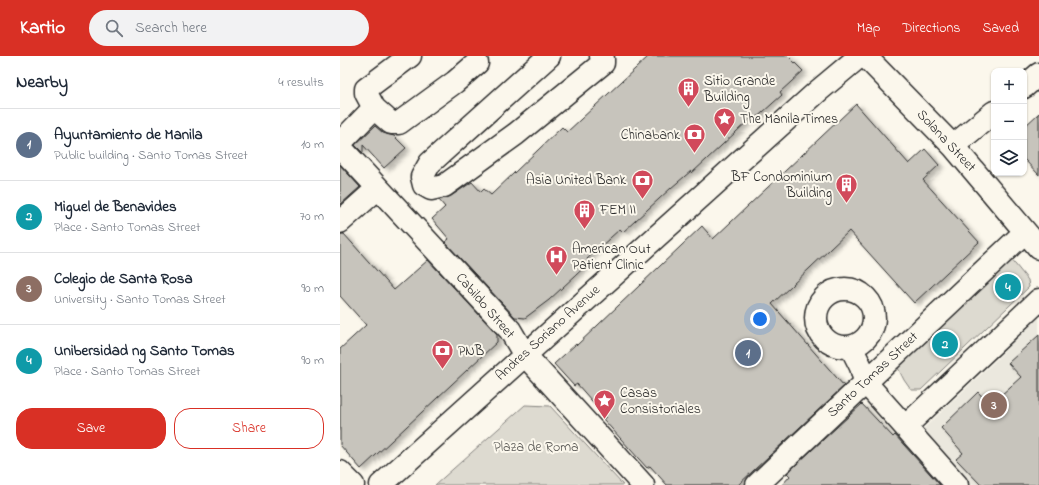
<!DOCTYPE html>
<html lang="en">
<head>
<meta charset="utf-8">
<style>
  body { margin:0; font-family:"Indie Flower",sans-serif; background:#f2f2f3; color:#1f2937 }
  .controls { position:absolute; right:12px; top:12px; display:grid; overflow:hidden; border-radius:8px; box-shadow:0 1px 3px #0004 }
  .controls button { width:36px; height:36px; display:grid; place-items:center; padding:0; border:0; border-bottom:1px solid #e0e1e3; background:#fff; color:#1f2937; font:20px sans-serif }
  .you { position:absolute; left:420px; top:263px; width:14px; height:14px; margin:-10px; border:3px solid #fff; border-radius:50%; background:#1a73e8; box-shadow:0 0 0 6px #1a73e833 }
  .badge { display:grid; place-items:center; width:26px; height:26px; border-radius:50%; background:#d93025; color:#fff; font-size:13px; font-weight:700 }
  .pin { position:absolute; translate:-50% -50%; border:2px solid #fff; box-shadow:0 1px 4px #0006 }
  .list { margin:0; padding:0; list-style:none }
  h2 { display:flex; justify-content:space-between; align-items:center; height:52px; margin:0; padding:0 16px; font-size:17px }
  h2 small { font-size:13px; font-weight:400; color:#747a83 }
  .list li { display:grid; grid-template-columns:26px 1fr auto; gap:12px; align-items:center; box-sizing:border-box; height:72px; padding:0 16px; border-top:1px solid #e0e1e3 }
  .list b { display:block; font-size:15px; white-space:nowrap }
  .list p { margin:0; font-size:13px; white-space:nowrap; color:#747a83 }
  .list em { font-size:13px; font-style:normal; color:#747a83 }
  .actions { display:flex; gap:8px; padding:12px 16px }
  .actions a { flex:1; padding:9px 0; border:1px solid #d93025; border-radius:16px; text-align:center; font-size:14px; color:#d93025 }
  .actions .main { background:#d93025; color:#fff }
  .icon { flex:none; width:22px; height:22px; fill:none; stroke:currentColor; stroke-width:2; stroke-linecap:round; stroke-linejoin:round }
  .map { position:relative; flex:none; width:699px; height:429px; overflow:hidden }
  header { display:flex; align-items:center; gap:24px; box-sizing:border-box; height:56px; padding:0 20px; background:#d93025; color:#fff }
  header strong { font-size:19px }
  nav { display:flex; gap:22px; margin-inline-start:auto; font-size:14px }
  .search { width:280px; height:36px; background:#f2f2f3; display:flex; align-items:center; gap:10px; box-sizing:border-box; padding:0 14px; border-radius:22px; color:#747a83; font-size:15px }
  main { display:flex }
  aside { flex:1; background:#fff }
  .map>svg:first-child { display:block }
  .built { fill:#ebe8de }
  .green { fill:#dddad0; stroke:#84827e }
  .building { fill:#c7c4bc; stroke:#2b2b2b; filter:url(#shadow) }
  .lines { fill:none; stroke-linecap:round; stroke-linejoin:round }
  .minor-casing { stroke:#2b2b2b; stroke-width:25 }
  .minor { stroke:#fbf7ec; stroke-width:22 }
  .labels { text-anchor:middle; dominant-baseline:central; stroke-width:4; stroke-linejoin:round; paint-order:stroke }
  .poi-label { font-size:14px; fill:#2b2b2b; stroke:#fbf7ec; text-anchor:start }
  .street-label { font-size:14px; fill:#2b2b2b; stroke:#fbf7ec }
  .park-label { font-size:14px; fill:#585754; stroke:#fbf7ec }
</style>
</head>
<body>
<header>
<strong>Kartio</strong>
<div class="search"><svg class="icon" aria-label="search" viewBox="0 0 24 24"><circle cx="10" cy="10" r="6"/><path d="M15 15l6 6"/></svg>Search here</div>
<nav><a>Map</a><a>Directions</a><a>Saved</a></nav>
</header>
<main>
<aside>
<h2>Nearby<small>4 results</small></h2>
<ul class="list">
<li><span class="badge" style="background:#5c6f8a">1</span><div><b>Ayuntamiento de Manila</b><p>Public building · Santo Tomas Street</p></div><em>10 m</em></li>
<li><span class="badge" style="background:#0f9aa8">2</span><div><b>Miguel de Benavides</b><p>Place · Santo Tomas Street</p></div><em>70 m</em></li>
<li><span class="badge" style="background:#8d6e63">3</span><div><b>Colegio de Santa Rosa</b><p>University · Santo Tomas Street</p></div><em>90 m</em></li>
<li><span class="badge" style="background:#0f9aa8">4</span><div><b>Unibersidad ng Santo Tomas</b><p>Place · Santo Tomas Street</p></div><em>90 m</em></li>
</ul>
<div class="actions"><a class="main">Save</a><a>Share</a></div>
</aside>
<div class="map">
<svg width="699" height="429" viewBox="0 0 699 429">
  <defs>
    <filter id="shadow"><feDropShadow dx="4.5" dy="2.5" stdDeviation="2" flood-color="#0004"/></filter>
  </defs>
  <rect width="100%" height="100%" fill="#fbf7ec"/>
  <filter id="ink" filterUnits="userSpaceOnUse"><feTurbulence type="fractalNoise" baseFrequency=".025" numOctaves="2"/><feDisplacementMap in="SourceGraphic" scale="8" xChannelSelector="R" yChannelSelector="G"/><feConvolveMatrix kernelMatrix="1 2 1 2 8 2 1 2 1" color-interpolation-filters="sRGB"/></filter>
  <g filter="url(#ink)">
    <!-- built -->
    <path class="built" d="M 699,260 L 699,429 L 629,429 L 580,376 L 656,304 Z"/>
    <!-- green -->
    <path class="green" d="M 671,203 L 688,224 L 689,231 L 581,334 L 571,334 L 564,324 L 557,310 Z
      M 185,349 L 210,350 L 283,429 L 95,429 Z"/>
    <!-- building -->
    <path class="building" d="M 309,0 L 448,0 L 463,15 L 440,36 L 442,39 L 413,65 L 411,62 L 352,117 L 351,115 L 331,132 L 283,176 L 280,173 L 260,191 L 247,203 L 250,206 L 209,244 L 185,262 L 175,261 L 105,186 L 109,183 L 92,163 L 105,151 L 99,144 L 111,140 L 132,126 L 141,136 L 144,133 L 151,139 L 222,71 L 227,76 Z
      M 516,48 L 569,108 L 585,93 L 599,109 L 583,124 L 639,186 L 574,247 L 509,175 L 432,248 L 504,330 L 398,429 L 327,429 L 310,410 L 307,412 L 263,363 L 266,361 L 237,328 L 234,330 L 214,308 L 236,288 L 237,289 L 362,170 L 373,183 Z
      M 699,57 L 699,119 L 684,103 L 684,71 Z
      M 35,70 L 43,77 L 54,80 L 66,92 L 44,112 L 23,89 L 23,97 L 15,89 Z
      M 0,109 L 20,131 L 0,149 Z
      M 0,178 L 4,178 L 54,234 L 88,204 L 157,278 L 157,286 L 21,413 L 0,389 L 0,293 L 26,269 L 0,240 Z
      M 699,279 L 699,429 L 641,429 L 616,403 L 623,397 L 601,372 L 638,336 L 650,349 L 681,321 L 668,307 Z
      M 522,348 L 553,381 L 555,379 L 600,429 L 442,429 L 450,420 L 447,417 Z"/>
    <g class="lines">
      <defs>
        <path id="minor" d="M 209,0 L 90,107 L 82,121 L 84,129 L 91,133 L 104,130 L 176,78 L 263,7 L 263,2 L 261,0
          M 525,0 L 613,90 L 699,192
          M 684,31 L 699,18
          M 34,52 L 51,67 L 59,67 L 115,26 L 137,7
          M 0,87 L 34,52 L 26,37 L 26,33 L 70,0
          M 613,90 L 654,56
          M 0,91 L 170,274 L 184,298 L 303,429
          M 0,166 L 38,132
          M476 262a29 29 0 1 1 58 0a29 29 0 1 1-58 0Z
          M 511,291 L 521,311 L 525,326 L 617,429
          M 565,371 L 699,244
          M 0,416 L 13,429
          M 41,429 L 477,36 L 520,0
          M 417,429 L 685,176"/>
      </defs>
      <!-- minor casing -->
      <use href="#minor" class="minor-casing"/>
      <!-- minor -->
      <use href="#minor" class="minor"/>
    </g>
  </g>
  <!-- icons -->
  <defs>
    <symbol id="building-pin" viewBox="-11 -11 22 30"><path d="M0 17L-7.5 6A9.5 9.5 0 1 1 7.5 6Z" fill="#d1495b" stroke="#fbf7ec"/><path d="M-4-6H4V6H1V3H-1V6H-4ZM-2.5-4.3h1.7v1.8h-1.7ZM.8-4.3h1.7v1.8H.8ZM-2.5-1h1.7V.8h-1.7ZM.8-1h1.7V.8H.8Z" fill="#fff"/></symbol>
    <symbol id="sight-pin" viewBox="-11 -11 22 30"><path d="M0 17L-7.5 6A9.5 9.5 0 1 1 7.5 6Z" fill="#d1495b" stroke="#fbf7ec"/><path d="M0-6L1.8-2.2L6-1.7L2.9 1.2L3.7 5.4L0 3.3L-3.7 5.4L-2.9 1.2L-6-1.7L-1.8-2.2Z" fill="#fff"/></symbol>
    <symbol id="bank-pin" viewBox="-11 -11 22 30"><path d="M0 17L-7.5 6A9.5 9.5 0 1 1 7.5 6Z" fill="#d1495b" stroke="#fbf7ec"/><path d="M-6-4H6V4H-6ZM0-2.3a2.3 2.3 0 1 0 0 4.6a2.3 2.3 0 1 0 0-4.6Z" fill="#fff"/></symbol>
    <symbol id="hospital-pin" viewBox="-11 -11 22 30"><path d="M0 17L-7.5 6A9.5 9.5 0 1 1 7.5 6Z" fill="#d1495b" stroke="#fbf7ec"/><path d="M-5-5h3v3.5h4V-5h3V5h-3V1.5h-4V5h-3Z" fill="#fff"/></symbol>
  </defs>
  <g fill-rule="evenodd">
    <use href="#building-pin" x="336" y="20" width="25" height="34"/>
    <use href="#sight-pin" x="372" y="50" width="25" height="34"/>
    <use href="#bank-pin" x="342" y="66" width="25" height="34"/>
    <use href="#bank-pin" x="290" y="112" width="25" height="34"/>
    <use href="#building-pin" x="494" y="116" width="25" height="34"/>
    <use href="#building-pin" x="232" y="142" width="25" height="34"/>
    <use href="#hospital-pin" x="204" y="188" width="25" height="34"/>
    <use href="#bank-pin" x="90" y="282" width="25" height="34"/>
    <use href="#sight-pin" x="252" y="332" width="25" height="34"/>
  </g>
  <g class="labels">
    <!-- poi labels -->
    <g class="poi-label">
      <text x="364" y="25">Sitio Grande<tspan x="364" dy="16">Building</tspan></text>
      <text x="400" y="63">The Manila Times</text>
      <text x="340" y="79" text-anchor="end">Chinabank</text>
      <text x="492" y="121" text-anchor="end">BF Condominium<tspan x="492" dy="16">Building</tspan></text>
      <text x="286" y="124" text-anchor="end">Asia United Bank</text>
      <text x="260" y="154">FEM II</text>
      <text x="232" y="193">American Out<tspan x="232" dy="16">Patient Clinic</tspan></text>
      <text x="118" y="295">PNB</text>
      <text x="280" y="337">Casas<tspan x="280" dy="16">Consistoriales</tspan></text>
    </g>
    <!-- street labels -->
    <g class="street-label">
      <text transform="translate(606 85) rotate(47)">Solana Street</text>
      <text transform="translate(145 250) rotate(49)">Cabildo Street</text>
      <text transform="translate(208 277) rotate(-42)">Andres Soriano Avenue</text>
      <text transform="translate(533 319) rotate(-43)">Santo Tomas Street</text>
    </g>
    <!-- park labels -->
    <g class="park-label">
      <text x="196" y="391">Plaza de Roma</text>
    </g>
  </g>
</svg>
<div class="controls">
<button>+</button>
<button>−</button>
<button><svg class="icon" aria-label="layers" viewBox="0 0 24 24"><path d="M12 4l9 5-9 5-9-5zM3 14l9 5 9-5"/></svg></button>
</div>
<div class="you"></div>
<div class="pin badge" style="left:408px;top:297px;background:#5c6f8a">1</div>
<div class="pin badge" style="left:605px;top:288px;background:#0f9aa8">2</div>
<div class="pin badge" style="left:654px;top:349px;background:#8d6e63">3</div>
<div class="pin badge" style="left:668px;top:231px;background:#0f9aa8">4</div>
</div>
</main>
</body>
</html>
